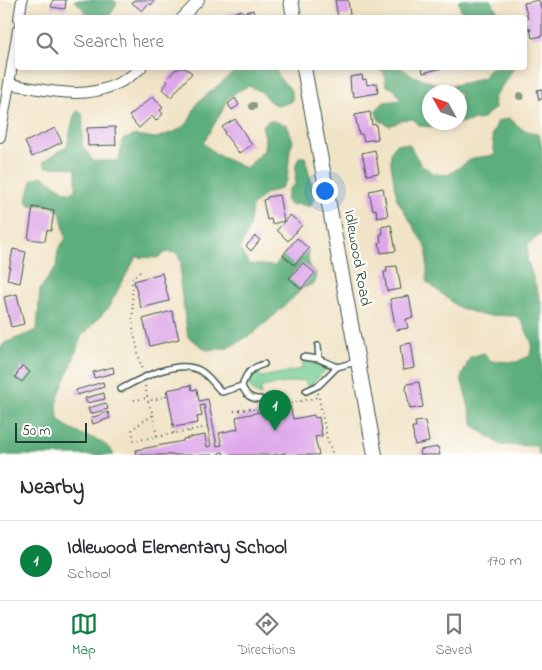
<!DOCTYPE html>
<html lang="en">
<head>
<meta charset="utf-8">
<style>
  body { margin:0; font-family:"Indie Flower",sans-serif; background:#f7f7f7; color:#2b2b33 }
  .compass { position:absolute; left:422px; top:85px; width:45px; height:45px; border-radius:50%; background:#fff; box-shadow:0 2px 8px #0003; rotate:310deg }
  .scale { position:absolute; left:15px; bottom:12px; width:72px; box-sizing:border-box; padding-left:5px; border:2px solid #1f3d34; border-top:0; font-size:14px; line-height:18px; white-space:nowrap; color:#1f3d34; -webkit-text-stroke:4px #fdfcf7; paint-order:stroke }
  .you { position:absolute; left:324px; top:190px; width:18px; height:18px; margin:-12px; border:4px solid #fff; border-radius:50%; background:#1a73e8; box-shadow:0 0 0 8px #1a73e833 }
  .badge { display:grid; place-items:center; width:32px; height:32px; border-radius:50%; background:#0b8043; color:#fff; font-size:16px; font-weight:700 }
  .pin { position:absolute; translate:-50% -41px; filter:drop-shadow(0 1px 2px #0008) }
  .pin::after { content:''; position:absolute; top:26px; width:18px; height:15px; background:inherit; clip-path:polygon(0 0,100% 0,50% 100%) }
  .list { margin:0; padding:0; list-style:none }
  h2 { display:flex; justify-content:space-between; align-items:center; height:65px; margin:0; padding:0 20px; font-size:21px }
  h2 small { font-size:16px; font-weight:400; color:#7c7c81 }
  .list li { display:grid; grid-template-columns:32px 1fr auto; gap:15px; align-items:center; box-sizing:border-box; height:80px; padding:0 20px; border-top:1px solid #e1e1e2 }
  .list b { display:block; font-size:19px; white-space:nowrap }
  .list p { margin:0; font-size:16px; white-space:nowrap; color:#7c7c81 }
  .list em { font-size:16px; font-style:normal; color:#7c7c81 }
  .icon { flex:none; width:28px; height:28px; fill:none; stroke:currentColor; stroke-width:2; stroke-linecap:round; stroke-linejoin:round }
  .map { position:relative; flex:none; width:542px; height:455px; overflow:hidden }
  .search { position:absolute; background:#fff; box-shadow:0 2px 8px #0003; left:15px; right:15px; top:15px; height:55px; display:flex; align-items:center; gap:12px; box-sizing:border-box; padding:0 18px; border-radius:5px; color:#7c7c81; font-size:19px }
  .sheet { height:145px; background:#fff }
  nav { display:flex; justify-content:space-around; align-items:center; box-sizing:border-box; height:70px; border-top:1px solid #e1e1e2; background:#fff; font-size:14px; color:#7c7c81 }
  nav a { display:grid; justify-items:center; gap:2px }
  nav .on { color:#0b8043 }
  .map>svg:first-child { display:block }
  .green { fill:#70ca91; stroke:#488462 }
  .forest { fill:#5cae7b; stroke:#3e7658; fill-rule:evenodd }
  .building { fill:#dea7ea }
  .lines { fill:none; stroke-linecap:round; stroke-linejoin:round }
  .lane-casing { stroke:#3e564a; stroke-width:8 }
  .street-casing { stroke:#3e564a; stroke-width:12 }
  .secondary-casing { stroke:#3e564a; stroke-width:16 }
  .path { stroke:#3e564a; stroke-width:2; stroke-dasharray:1 4; stroke-linecap:butt }
  .lane { stroke:#fff; stroke-width:5 }
  .street { stroke:#fff; stroke-width:10 }
  .secondary { stroke:#fff; stroke-width:14 }
  .tree { fill:#889b82 }
  .labels { text-anchor:middle; dominant-baseline:central; stroke-width:4.5; stroke-linejoin:round; paint-order:stroke }
  .street-label { font-size:16px; fill:#1f3d34; stroke:#fdfcf7 }
</style>
</head>
<body>
<div class="map">
<svg width="542" height="455" viewBox="0 0 542 455">
  <rect width="100%" height="100%" fill="#fdfcf7"/>
  <filter id="ink" filterUnits="userSpaceOnUse"><feTurbulence type="fractalNoise" baseFrequency=".02" numOctaves="2"/><feDisplacementMap in="SourceGraphic" scale="10" xChannelSelector="R" yChannelSelector="G"/><feConvolveMatrix kernelMatrix="1 2 1 2 8 2 1 2 1" color-interpolation-filters="sRGB"/></filter>
  <filter id="wash" filterUnits="userSpaceOnUse"><feTurbulence type="fractalNoise" baseFrequency=".0096" numOctaves="4" result="noise"/><feDisplacementMap in="SourceGraphic" scale="20" xChannelSelector="R" yChannelSelector="G"/><feGaussianBlur stdDeviation="1.12" result="paint"/><feColorMatrix in="noise" values="0 0 0 0 0 0 0 0 0 0 0 0 0 0 0 0 0 1.4 0 .05"/><feComposite in="paint" operator="in"/></filter>
  <g filter="url(#wash)">
    <rect width="100%" height="100%" fill="#f1e3c6"/>
    <!-- green -->
    <path class="green" d="M 304,361 L 324,365 L 327,369 L 310,386 L 307,386 L 305,380 L 261,387 L 261,396 C 247,392 244,375 259,370 L 259,375 L 262,377 L 301,369 Z"/>
    <!-- forest -->
    <path class="forest" d="M 74,0 L 114,0 L 117,4 L 109,17 L 85,17 L 84,10 Z
      M 458,0 L 490,0 L 502,17 L 463,17 Z
      M 239,68 L 277,68 C 275,84 295,82 292,101 L 285,104 L 275,105 L 268,100 L 262,92 L 249,86 C 239,90 226,96 224,108 L 203,143 L 219,156 L 246,168 L 264,150 L 265,137 L 262,126 L 269,120 L 287,125 L 293,141 L 290,150 L 287,180 L 280,189 L 265,194 L 252,206 L 249,229 L 240,249 L 249,264 L 274,266 L 288,252 L 308,251 L 309,267 L 316,273 L 315,283 L 303,288 L 277,313 L 254,333 L 228,348 L 207,350 L 188,337 L 180,283 L 181,263 L 177,253 L 167,252 L 157,258 L 136,257 L 108,308 L 81,337 L 71,366 L 59,394 L 57,406 L 58,419 C 64,424 71,430 78,433 C 94,439 104,439 114,455 L 0,455 L 0,348 L 5,343 L 37,330 L 40,289 L 56,267 L 58,250 L 66,238 L 60,212 L 51,206 L 30,205 L 26,201 L 33,179 L 42,176 L 65,191 L 72,193 L 76,188 L 76,169 C 69,166 54,168 46,167 L 43,162 L 67,146 L 74,116 L 78,110 L 82,113 L 83,123 L 82,145 L 93,161 L 119,161 L 122,140 L 135,135 L 156,138 L 176,131 L 188,123 L 197,103 Z
      M 378,68 L 401,68 L 411,75 L 445,87 L 468,82 L 484,77 L 490,68 L 514,68 L 494,98 L 495,108 L 482,119 L 434,127 L 420,126 L 413,119 L 400,121 L 390,126 L 379,120 L 375,111 L 384,102 L 401,100 L 395,90 L 386,85 L 384,73 ZM 430,92 L 460,92 L 460,122 L 430,122 Z
      M 509,118 L 522,129 L 539,135 L 542,148 L 542,233 L 528,245 L 527,259 L 542,305 L 542,455 L 539,455 L 537,446 L 501,445 L 474,426 L 461,378 L 470,357 L 484,353 L 491,361 L 516,362 L 530,356 L 532,343 L 521,320 L 516,316 L 481,315 L 458,307 L 427,282 L 427,249 L 397,199 L 391,164 L 391,151 L 396,144 L 409,144 L 421,165 L 435,174 L 448,175 L 473,158 L 495,155 L 492,135 L 498,121 Z
      M 299,157 L 305,157 L 315,197 L 310,207 L 299,204 L 290,205 L 286,199 L 289,189 L 295,185 L 296,164 Z"/>
    <g id="blocks">
      <!-- building -->
      <path class="building" d="M 53,0 L 66,0 L 65,9 L 51,7 Z
        M 134,0 L 155,0 L 151,5 L 149,3 L 142,11 L 132,3 Z
        M 335,0 L 348,0 L 350,15 L 338,17 Z
        M 539,0 L 542,13 L 542,36 L 532,38 L 530,28 L 524,29 L 524,20 L 528,19 L 524,3 Z
        M 242,10 L 243,13 L 253,10 L 255,18 L 230,18 L 229,14 Z
        M 180,68 L 185,68 L 192,73 L 171,97 L 162,89 L 168,82 L 166,80 L 176,69 L 177,70 Z
        M 422,68 L 442,68 L 423,73 Z
        M 362,75 L 363,80 L 366,79 L 367,85 L 377,83 L 378,93 L 354,97 L 353,92 L 351,92 L 350,77 Z
        M 542,89 L 542,99 L 539,100 L 537,90 Z
        M 153,96 L 163,108 L 160,110 L 163,114 L 156,121 L 152,116 L 139,128 L 129,116 Z
        M 235,98 L 239,105 L 232,110 L 228,104 Z
        M 370,112 L 372,125 L 376,124 L 378,139 L 364,141 L 362,134 L 359,134 L 355,115 Z
        M 235,119 L 252,145 L 239,153 L 224,133 L 225,132 L 222,127 Z
        M 115,127 L 116,145 L 88,146 L 87,128 Z
        M 55,128 L 62,142 L 32,157 L 25,142 Z
        M 375,150 L 379,173 L 367,175 L 362,153 Z
        M 383,188 L 388,216 L 377,218 L 376,209 L 373,210 L 369,191 Z
        M 279,195 L 284,221 L 272,224 L 271,219 L 267,220 L 263,200 L 267,199 L 267,197 Z
        M 33,207 L 54,211 L 51,231 L 47,230 L 45,241 L 28,239 Z
        M 290,215 L 302,225 L 288,241 L 277,230 Z
        M 391,225 L 396,251 L 381,253 L 379,243 L 381,242 L 380,234 L 383,234 L 381,227 Z
        M 255,236 L 260,240 L 251,251 L 246,246 Z
        M 297,238 L 309,249 L 294,265 L 283,255 Z
        M 13,249 L 26,252 L 20,283 L 7,280 Z
        M 303,263 L 315,273 L 301,289 L 289,278 Z
        M 397,266 L 401,289 L 387,291 L 384,272 L 387,272 L 386,267 Z
        M 162,273 L 169,301 L 141,308 L 134,281 Z
        M 17,294 L 24,324 L 11,327 L 4,297 Z
        M 409,296 L 413,318 L 406,319 L 408,328 L 396,330 L 390,299 Z
        M 172,311 L 179,339 L 150,346 L 143,319 Z
        M 411,343 L 415,368 L 403,370 L 400,345 Z
        M 22,366 L 30,372 L 22,382 L 15,377 Z
        M 113,367 L 114,373 L 94,378 L 93,372 Z
        M 103,382 L 104,387 L 77,395 L 76,390 Z
        M 419,382 L 423,407 L 410,409 L 406,390 L 407,384 Z
        M 191,385 L 192,390 L 197,389 L 199,401 L 208,399 L 217,446 L 222,445 L 219,433 L 238,429 L 236,417 L 290,406 L 293,419 L 314,415 L 315,418 L 319,417 L 322,436 L 315,437 L 319,455 L 286,455 L 285,453 L 274,455 L 224,455 L 223,452 L 219,453 L 219,455 L 137,455 L 136,450 L 183,441 L 183,439 L 205,435 L 207,447 L 211,446 L 204,405 L 200,406 L 202,416 L 197,417 L 198,423 L 174,427 L 167,390 Z
        M 104,393 L 105,399 L 87,403 L 85,398 Z
        M 106,403 L 108,409 L 90,414 L 88,408 Z
        M 108,412 L 110,418 L 93,424 L 91,418 Z
        M 425,421 L 429,442 L 415,445 L 412,427 L 416,427 L 415,422 Z
        M 438,447 L 440,455 L 421,455 L 420,450 Z"/>
    </g>
  </g>
  <g filter="url(#ink)">
    <use href="#blocks" fill-opacity="0" stroke="#3e564a" stroke-width="1"/>
    <g class="lines">
      <defs>
        <path id="lane" d="M 318,346 L 319,359
          M 303,357 L 319,359 L 337,367
          M 121,389 C 141,378 177,359 199,370 C 209,375 214,385 222,392 L 242,386
          M 306,391 L 319,385 L 337,367 L 356,362
          M 260,399 C 250,399 246,395 242,386 C 246,373 251,368 264,364"/>
        <path id="street" d="M 19,18 L 22,0
          M 182,18 L 199,0
          M 9,84 C 60,92 98,105 141,68
          M 0,137 L 18,30"/>
        <path id="secondary" d="M 291,0 L 294,18
          M 304,68 L 375,455"/>
      </defs>
      <!-- lane casing -->
      <use href="#lane" class="lane-casing"/>
      <!-- street casing -->
      <use href="#street" class="street-casing"/>
      <!-- secondary casing -->
      <use href="#secondary" class="secondary-casing"/>
      <!-- path -->
      <path class="path" d="M 140,272 L 132,278 L 133,328 L 142,371
        M 145,386 L 148,401
        M 167,392 L 166,392 L 166,397 L 148,401 L 153,415 L 132,429 L 134,441 L 208,427
        M 318,393 L 327,438 L 333,455
        M 134,400 L 148,398
        M 234,411 L 253,408 L 254,411 L 319,397
        M 153,415 L 157,437
        M 173,424 L 171,425 L 174,434
        M 189,431 L 191,437"/>
      <!-- lane -->
      <use href="#lane" class="lane"/>
      <!-- street -->
      <use href="#street" class="street"/>
      <!-- secondary -->
      <use href="#secondary" class="secondary"/>
    </g>
    <!-- trees -->
    <g class="tree">
      <circle cx="520" cy="96" r="4"/>
      <circle cx="253" cy="106" r="4"/>
    </g>
  </g>
  <g class="labels">
    <!-- street labels -->
    <g class="street-label">
      <text transform="translate(357 258) rotate(80)">Idlewood Road</text>
    </g>
  </g>
</svg>
<svg class="compass" viewBox="-18 -18 36 36"><path d="M0-13l5 13h-10z" fill="#e53935"/><path d="M0 13l5-13h-10z" fill="#7c7c81"/></svg>
<div class="scale">50 m</div>
<div class="you"></div>
<div class="pin badge" style="left:275px;top:431px">1</div>
<div class="search"><svg class="icon" aria-label="search" viewBox="0 0 24 24"><circle cx="10" cy="10" r="6"/><path d="M15 15l6 6"/></svg>Search here</div>
</div>
<section class="sheet">
<h2>Nearby<small></small></h2>
<ul class="list">
<li><span class="badge">1</span><div><b>Idlewood Elementary School</b><p>School</p></div><em>170 m</em></li>
</ul>
</section>
<nav>
<a class="on"><svg class="icon" aria-label="map" viewBox="0 0 24 24"><path d="M3 6l6-2 6 2 6-2v14l-6 2-6-2-6 2zM9 4v14M15 6v14"/></svg>Map</a>
<a><svg class="icon" aria-label="directions" viewBox="0 0 24 24"><path d="M12 3l9 9-9 9-9-9zM9 14v-3h6M13 9l2 2-2 2"/></svg>Directions</a>
<a><svg class="icon" aria-label="saved" viewBox="0 0 24 24"><path d="M7 4h10v16l-5-4-5 4z"/></svg>Saved</a>
</nav>
</body>
</html>
